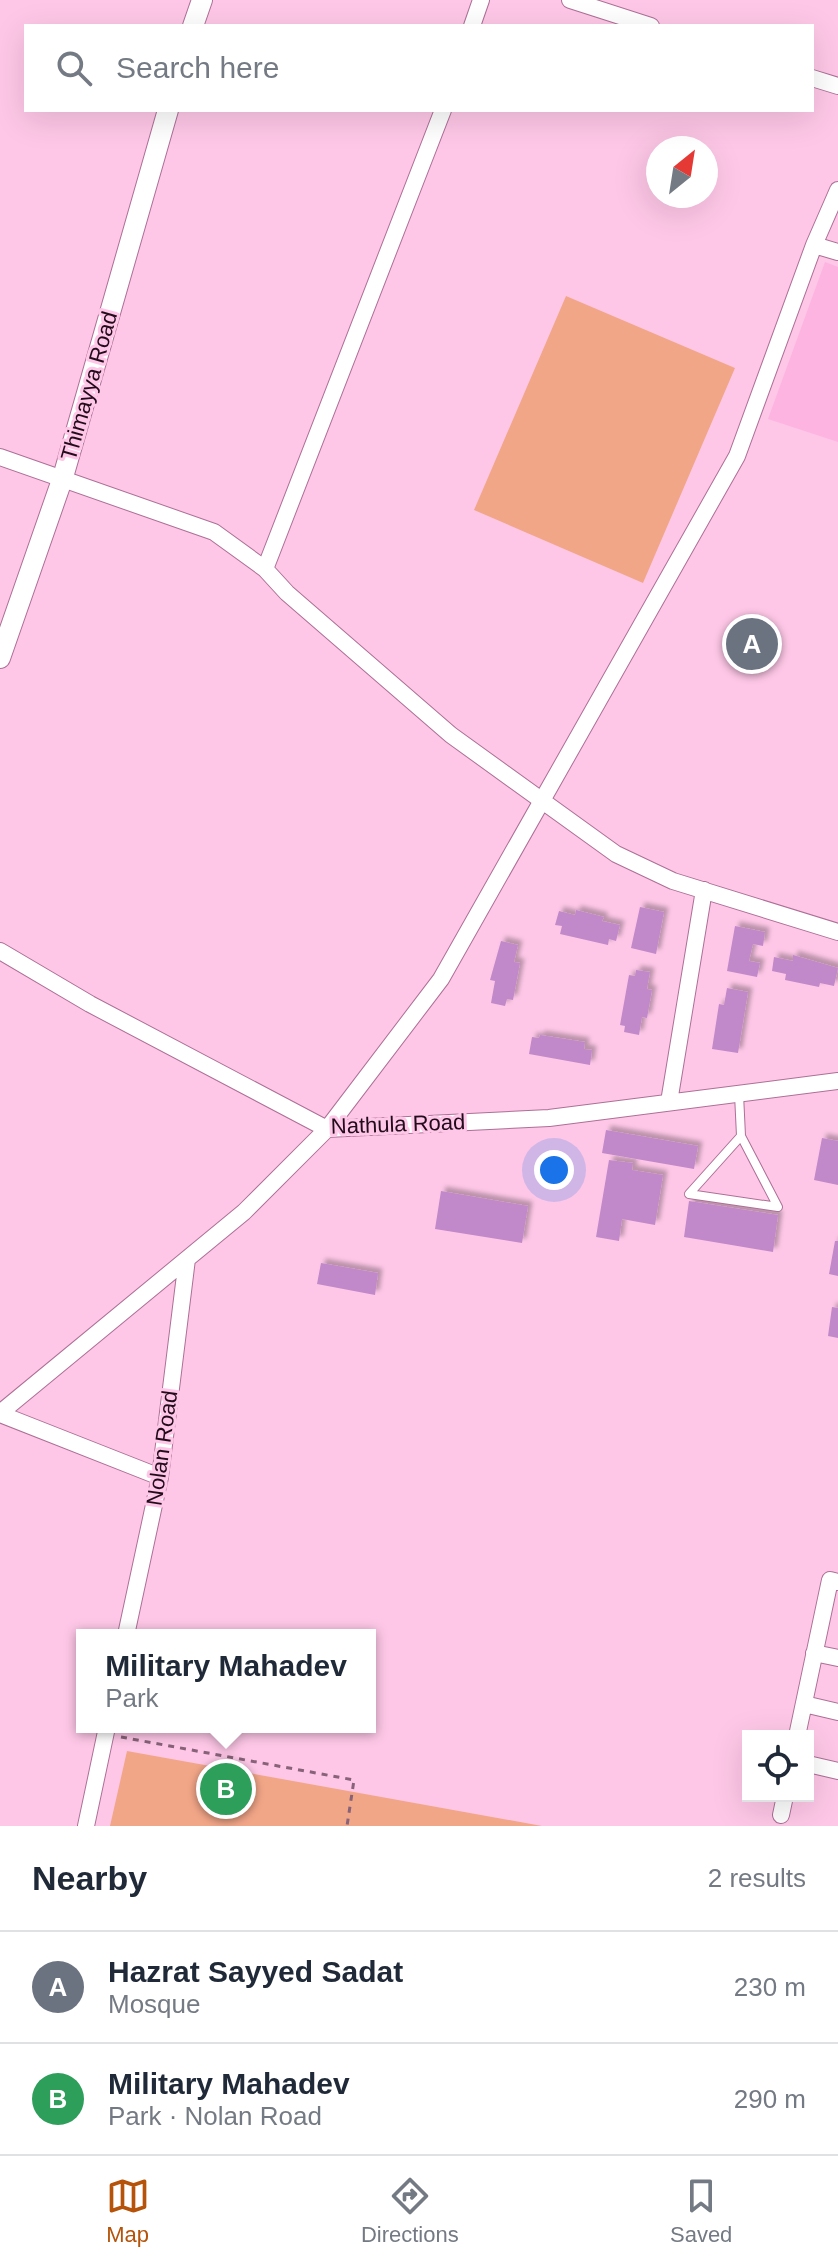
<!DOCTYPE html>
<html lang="en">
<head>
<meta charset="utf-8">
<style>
  body { margin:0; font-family:Arial,sans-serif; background:#f6f6f7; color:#1f2937 }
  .controls { position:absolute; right:24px; bottom:24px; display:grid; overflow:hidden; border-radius:0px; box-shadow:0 8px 32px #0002 }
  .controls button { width:72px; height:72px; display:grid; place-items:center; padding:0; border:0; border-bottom:2px solid #e0e1e3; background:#fff; color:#1f2937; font:40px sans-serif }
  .compass { position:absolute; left:646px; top:136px; width:72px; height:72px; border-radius:50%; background:#fff; box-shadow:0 8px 32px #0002; rotate:30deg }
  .you { position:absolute; left:554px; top:1170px; width:28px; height:28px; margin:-20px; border:6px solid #fff; border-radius:50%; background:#1a73e8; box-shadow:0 0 0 12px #1a73e833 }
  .badge { display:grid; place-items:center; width:52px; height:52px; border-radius:50%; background:#b45309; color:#fff; font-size:26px; font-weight:700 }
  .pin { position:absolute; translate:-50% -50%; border:4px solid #fff; box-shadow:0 2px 8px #0006 }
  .popup { position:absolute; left:76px; top:1629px; width:300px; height:104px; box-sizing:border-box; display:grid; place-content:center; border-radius:0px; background:#fff; filter:drop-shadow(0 2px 6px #0005); font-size:26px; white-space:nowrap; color:#747a83 }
  .popup b { font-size:30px; color:#1f2937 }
  .popup::after { content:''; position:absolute; left:50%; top:100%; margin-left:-16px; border:16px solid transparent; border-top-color:#fff }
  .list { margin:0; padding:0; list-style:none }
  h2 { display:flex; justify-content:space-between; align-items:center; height:104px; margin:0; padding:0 32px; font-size:34px }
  h2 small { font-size:26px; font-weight:400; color:#747a83 }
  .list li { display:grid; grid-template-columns:52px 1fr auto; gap:24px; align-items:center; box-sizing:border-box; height:112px; padding:0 32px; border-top:2px solid #e0e1e3 }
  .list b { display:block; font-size:30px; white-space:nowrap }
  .list p { margin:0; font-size:26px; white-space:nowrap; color:#747a83 }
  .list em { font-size:26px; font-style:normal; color:#747a83 }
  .icon { flex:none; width:44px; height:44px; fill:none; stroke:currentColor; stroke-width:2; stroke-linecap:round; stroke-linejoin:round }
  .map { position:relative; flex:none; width:838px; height:1826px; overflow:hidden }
  .search { position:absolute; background:#fff; box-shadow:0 8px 32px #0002; left:24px; right:24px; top:24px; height:88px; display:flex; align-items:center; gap:20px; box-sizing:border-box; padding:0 28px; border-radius:0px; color:#747a83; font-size:30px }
  .sheet { height:328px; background:#fff }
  nav { display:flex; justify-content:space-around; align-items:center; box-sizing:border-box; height:112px; border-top:2px solid #e0e1e3; background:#fff; font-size:22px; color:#747a83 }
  nav a { display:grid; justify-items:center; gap:4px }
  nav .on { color:#b45309 }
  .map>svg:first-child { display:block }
  .built { fill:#feb4e1 }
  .green { fill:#f2a688 }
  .building { fill:#c189c9; filter:url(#shadow) }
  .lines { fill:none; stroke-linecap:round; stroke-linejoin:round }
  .service-casing { stroke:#ad6f96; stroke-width:10 }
  .minor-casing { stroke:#ad6f96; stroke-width:18 }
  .tertiary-casing { stroke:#ad6f96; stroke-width:22 }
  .path { stroke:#876278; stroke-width:3; stroke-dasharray:6 6; stroke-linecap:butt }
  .service { stroke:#fff; stroke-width:8 }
  .minor { stroke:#fff; stroke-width:16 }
  .tertiary { stroke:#fff; stroke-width:20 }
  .labels { text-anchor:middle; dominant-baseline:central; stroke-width:6; stroke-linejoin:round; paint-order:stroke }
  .street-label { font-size:22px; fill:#220b1a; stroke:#fec7e7 }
</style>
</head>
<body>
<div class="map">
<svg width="838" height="1826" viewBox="0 0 838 1826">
  <defs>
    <filter id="shadow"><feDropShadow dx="4.5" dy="-4.5" stdDeviation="2" flood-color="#0004"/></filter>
  </defs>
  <rect width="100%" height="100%" fill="#fec7e7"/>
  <!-- built -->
  <path class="built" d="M 825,262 L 838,267 L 838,442 L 768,419 Z"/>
  <!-- green -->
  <path class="green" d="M 566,296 L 735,368 L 643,583 L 474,510 Z
    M 127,1751 L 542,1826 L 110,1826 Z"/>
  <!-- building -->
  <path class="building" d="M 640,907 L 664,912 L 656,954 L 631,948 Z
    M 576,910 L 604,917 L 602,921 L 620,925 L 616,941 L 609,939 L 608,945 L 560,934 L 562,926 L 555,925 L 559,911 L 575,915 Z
    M 735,926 L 765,932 L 763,946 L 753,944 L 749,961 L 760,963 L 757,977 L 727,971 Z
    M 501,941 L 518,945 L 514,962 L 520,963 L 513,1000 L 507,999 L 505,1006 L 491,1003 L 495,981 L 490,980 Z
    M 793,955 L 838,968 L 834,986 L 820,983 L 819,987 L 785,980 L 786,974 L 772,971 L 774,957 L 793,961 Z
    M 636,970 L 650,972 L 647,989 L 652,990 L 647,1018 L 642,1017 L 639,1035 L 624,1032 L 625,1026 L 620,1025 L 629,975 L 635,976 Z
    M 727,988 L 748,992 L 738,1053 L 712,1049 L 719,1004 L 724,1005 Z
    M 540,1035 L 585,1042 L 584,1049 L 592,1050 L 590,1065 L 529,1054 L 532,1037 L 539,1038 Z
    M 606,1130 L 698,1146 L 694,1169 L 602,1153 Z
    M 822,1138 L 838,1141 L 838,1185 L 814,1180 Z
    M 609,1160 L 633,1163 L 632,1170 L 663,1175 L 655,1225 L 622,1219 L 619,1241 L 596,1237 Z
    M 441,1191 L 528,1206 L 522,1243 L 435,1229 Z
    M 689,1201 L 778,1215 L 773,1252 L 684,1237 Z
    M 835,1241 L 838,1241 L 838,1276 L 829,1274 Z
    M 321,1263 L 378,1273 L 375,1295 L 317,1284 Z
    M 832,1307 L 838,1308 L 838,1338 L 828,1336 Z"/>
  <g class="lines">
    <defs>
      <path id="service" d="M 739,1094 L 741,1136 L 689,1194 L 778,1207 L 741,1136"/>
      <path id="minor" d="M 570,0 L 651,26
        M 472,26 L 481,0
        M 812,78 L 838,86
        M 814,245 L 838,252
        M 0,457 L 214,532 L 265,569 L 287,593 L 451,735 L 616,854 L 673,881 L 838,932
        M 265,569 L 443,110
        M 0,951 L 90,1004 L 327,1129 L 549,1118 L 838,1081
        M 669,1102 L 704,890
        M 0,1413 L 244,1212 L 327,1129 L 441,979 L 737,456 L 814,245 L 838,190
        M 0,1414 L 160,1477
        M 126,1635 L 160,1477 L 187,1259
        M 814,1653 L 838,1658
        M 804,1704 L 838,1712
        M 797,1736 L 830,1580 L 838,1582
        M 808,1764 L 838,1771
        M 781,1815 L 785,1796
        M 86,1826 L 107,1727"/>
      <path id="tertiary" d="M 193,26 L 202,0
        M 0,658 L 63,477 L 168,110"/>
    </defs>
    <!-- service casing -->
    <use href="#service" class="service-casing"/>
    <!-- minor casing -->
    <use href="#minor" class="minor-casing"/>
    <!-- tertiary casing -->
    <use href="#tertiary" class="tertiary-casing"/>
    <!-- path -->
    <path class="path" d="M 121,1737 L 354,1780 L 347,1826"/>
    <!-- service -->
    <use href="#service" class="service"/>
    <!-- minor -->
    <use href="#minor" class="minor"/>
    <!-- tertiary -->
    <use href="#tertiary" class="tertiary"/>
  </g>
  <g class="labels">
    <!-- street labels -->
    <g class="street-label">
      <text transform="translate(89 386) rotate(-74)">Thimayya Road</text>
      <text transform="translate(398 1124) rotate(-2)">Nathula Road</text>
      <text transform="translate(162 1448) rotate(-82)">Nolan Road</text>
    </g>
  </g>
</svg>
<div class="controls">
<button><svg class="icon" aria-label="locate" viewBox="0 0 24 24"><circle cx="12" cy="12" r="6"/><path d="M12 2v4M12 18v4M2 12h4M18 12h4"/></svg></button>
</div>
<svg class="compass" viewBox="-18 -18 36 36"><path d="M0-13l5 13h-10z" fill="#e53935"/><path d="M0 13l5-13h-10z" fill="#747a83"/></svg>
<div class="you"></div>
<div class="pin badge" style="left:752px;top:644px;background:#6b7280">A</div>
<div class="pin badge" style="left:226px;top:1789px;background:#2e9e5b">B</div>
<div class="popup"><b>Military Mahadev</b>Park</div>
<div class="search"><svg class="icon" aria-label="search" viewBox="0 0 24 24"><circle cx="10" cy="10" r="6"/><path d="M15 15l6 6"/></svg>Search here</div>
</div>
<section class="sheet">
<h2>Nearby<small>2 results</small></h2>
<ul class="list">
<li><span class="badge" style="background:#6b7280">A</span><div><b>Hazrat Sayyed Sadat</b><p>Mosque</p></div><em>230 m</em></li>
<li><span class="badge" style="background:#2e9e5b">B</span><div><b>Military Mahadev</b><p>Park · Nolan Road</p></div><em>290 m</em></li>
</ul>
</section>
<nav>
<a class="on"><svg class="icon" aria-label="map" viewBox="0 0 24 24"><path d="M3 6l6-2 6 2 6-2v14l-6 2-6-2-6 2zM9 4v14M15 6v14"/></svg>Map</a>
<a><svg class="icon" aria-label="directions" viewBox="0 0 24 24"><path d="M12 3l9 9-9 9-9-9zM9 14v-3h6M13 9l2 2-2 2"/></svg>Directions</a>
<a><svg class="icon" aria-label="saved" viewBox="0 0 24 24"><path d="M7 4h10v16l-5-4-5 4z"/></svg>Saved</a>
</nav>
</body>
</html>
